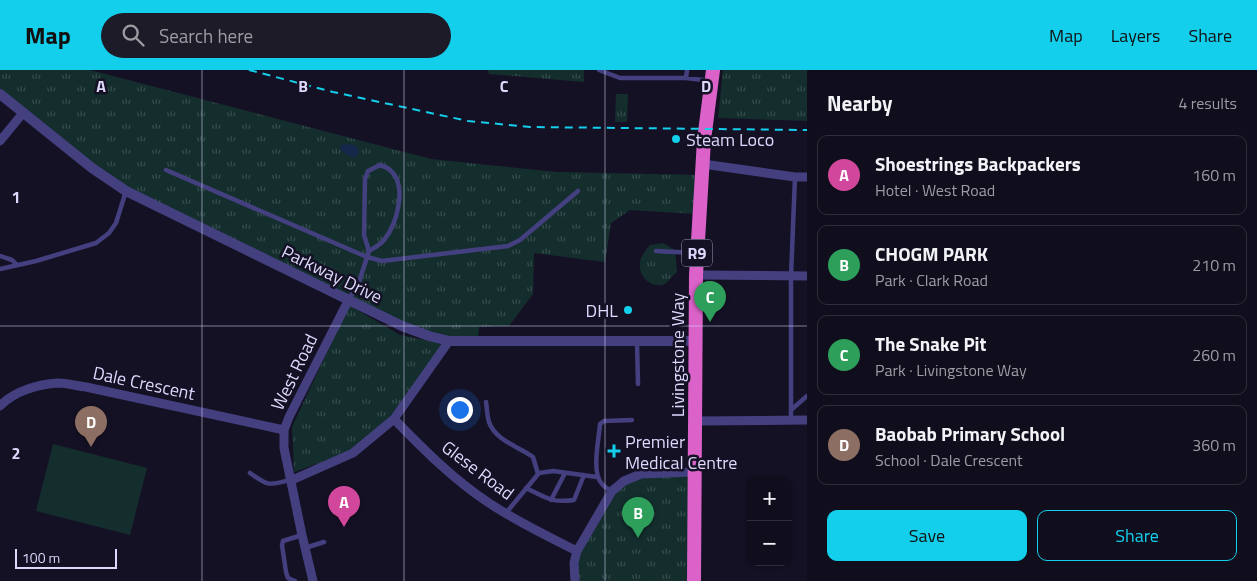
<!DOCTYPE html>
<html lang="en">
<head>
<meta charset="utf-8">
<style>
  body { margin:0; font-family:"Titillium Web",sans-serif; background:#1e1b29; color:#f1f3f6 }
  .controls { position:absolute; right:15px; bottom:15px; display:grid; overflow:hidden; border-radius:10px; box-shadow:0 1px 4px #0004 }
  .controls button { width:45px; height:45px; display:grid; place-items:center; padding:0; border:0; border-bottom:1px solid #302d3b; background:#100d1c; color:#f1f3f6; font:25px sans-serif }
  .scale { position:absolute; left:15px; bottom:12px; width:102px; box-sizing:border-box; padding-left:5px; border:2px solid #ddd8fc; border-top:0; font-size:14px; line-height:18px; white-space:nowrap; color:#ddd8fc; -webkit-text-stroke:4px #151125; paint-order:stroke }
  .you { position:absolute; left:459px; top:339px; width:18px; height:18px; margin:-12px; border:4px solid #fff; border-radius:50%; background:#1a73e8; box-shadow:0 0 0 8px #1a73e833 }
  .badge { display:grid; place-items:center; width:32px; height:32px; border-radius:50%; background:#14cfec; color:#fff; font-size:16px; font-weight:700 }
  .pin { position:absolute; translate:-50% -41px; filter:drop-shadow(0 1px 2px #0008) }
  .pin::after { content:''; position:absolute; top:26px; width:18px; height:15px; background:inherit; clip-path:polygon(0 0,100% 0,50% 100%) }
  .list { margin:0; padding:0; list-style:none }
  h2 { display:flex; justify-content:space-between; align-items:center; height:65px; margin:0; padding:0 20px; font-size:21px }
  h2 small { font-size:16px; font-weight:400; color:#9c9ca3 }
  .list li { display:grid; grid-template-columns:32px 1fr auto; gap:15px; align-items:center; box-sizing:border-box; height:80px; margin:0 10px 10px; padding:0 10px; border:1px solid #302d3b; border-radius:10px }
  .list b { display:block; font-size:19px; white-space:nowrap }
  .list p { margin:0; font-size:16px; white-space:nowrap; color:#9c9ca3 }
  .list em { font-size:16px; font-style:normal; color:#9c9ca3 }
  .actions { display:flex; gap:10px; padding:15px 20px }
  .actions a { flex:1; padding:11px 0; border:1px solid #14cfec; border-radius:10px; text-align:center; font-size:18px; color:#14cfec }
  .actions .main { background:#14cfec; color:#111 }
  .icon { flex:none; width:28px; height:28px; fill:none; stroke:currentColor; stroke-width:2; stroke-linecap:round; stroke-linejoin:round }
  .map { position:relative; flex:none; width:807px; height:511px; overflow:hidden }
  header { display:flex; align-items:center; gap:30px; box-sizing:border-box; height:70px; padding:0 25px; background:#14cfec; color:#111 }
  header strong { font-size:24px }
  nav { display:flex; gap:28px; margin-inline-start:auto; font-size:18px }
  .search { width:350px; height:45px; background:#1e1b29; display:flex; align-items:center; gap:12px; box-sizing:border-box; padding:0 18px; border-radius:28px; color:#9c9ca3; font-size:19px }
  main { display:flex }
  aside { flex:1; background:#100d1c }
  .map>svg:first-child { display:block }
  .grass { fill:#142e2e }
  .park { fill:url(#park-tufts) }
  .water { fill:#15284b }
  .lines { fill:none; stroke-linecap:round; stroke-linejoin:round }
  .service { stroke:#444080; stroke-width:4.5 }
  .minor { stroke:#444080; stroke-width:9 }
  .tertiary { stroke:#444080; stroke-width:10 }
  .trunk { stroke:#da62c9; stroke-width:14 }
  .rail { stroke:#14cfec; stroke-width:2; stroke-dasharray:8 6; stroke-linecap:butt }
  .grid { fill:none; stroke:#ddd8fc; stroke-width:1; stroke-opacity:0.55 }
  .poi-dot { fill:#14cfec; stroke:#151125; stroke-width:2 }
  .labels { text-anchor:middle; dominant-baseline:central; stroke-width:5; stroke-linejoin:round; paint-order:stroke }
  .shield { fill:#151125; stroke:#a19cbc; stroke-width:1 }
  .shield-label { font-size:16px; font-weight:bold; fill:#ddd8fc }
  .poi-label { font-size:18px; fill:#ddd8fc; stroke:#151125; text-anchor:start }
  .street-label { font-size:18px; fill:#ddd8fc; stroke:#151125 }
  .grid-label { font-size:16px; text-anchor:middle; font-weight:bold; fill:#ddd8fc; stroke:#151125; stroke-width:5; stroke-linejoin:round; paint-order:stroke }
</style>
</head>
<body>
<header>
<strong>Map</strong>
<div class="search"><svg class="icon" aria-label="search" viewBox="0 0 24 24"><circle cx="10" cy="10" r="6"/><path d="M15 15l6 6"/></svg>Search here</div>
<nav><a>Map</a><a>Layers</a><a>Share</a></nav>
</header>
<main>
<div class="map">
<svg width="807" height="511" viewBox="0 0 807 511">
  <defs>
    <pattern id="park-tufts" width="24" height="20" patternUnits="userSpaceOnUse" patternTransform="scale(1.25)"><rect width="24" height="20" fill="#142e2e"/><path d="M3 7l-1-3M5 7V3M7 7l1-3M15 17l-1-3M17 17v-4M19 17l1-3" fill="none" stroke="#364c4d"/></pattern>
  </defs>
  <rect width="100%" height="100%" fill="#151125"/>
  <!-- grass -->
  <path class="grass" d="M 53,374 L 147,398 L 130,465 L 36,441 Z"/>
  <!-- park -->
  <path class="park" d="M 0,0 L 90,0 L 431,89 L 557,102 L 699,105 L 697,144 L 630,140 L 611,153 L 605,192 L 534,183 L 533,224 L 509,256 L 479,257 L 478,268 L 447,270 L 397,253 L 138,126 L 0,24 Z
    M 488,0 L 584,0 L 584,12 L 489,4 Z
    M 723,0 L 807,0 L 807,51 L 718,48 Z
    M 616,24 L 628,24 L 627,52 L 615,52 Z
    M 663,173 L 675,180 L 677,202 C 671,206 669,213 662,215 C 647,217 636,202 641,188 C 643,183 647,179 650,175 Z
    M 349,235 L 400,265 L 445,274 L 388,349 L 347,383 L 294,402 L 292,357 Z
    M 692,401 L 691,511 L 575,511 L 577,481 L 624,411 Z"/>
  <!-- water -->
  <path class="water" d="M 343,74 L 355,75 L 359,80 L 358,84 L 355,87 L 349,86 L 341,80 L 340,77 Z"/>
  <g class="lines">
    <!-- service -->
    <path class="service" d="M 599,0 L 620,8 L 686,8 L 711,11
      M 686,8 L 687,0
      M 166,100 L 367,187 L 382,191 L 508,176 L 520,170 L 578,121
      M 656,181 L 695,183
      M 0,186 L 12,190 L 17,195
      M 0,199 L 36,191 L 96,173 L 109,163 L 116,153 L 126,121
      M 349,229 L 358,215 L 369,181 L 364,165 L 365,109 L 368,101 L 380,95 C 383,96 388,98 390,100 C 408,115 397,154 384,170 C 380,175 374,178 369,181
      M 637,272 L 638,314
      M 486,332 C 487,338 487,346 489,352 C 495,370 519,377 533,387 L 538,404
      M 791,340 L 807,326
      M 791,350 L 791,206 L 795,107
      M 250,403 C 269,417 269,415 290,410
      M 526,418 C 546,428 552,433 574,430 L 584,405
      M 612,421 C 608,419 604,417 602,414 C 591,403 599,369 600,354 L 604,351 L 632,350
      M 551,430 L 565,403
      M 506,443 L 539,403 L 553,401 L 597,407
      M 305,478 L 324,472
      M 295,511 L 288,508 L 286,502 L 282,475 L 283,471 L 302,465"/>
    <!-- minor -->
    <path class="minor" d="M 0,71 L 23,43
      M 703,94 L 795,107 L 807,107
      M 696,205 L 807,206
      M 0,336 C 14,321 39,314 58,313 C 67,313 77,316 86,317 L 284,360
      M 394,349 C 423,379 454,410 489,433 C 516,451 547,466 577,481
      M 696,351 L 807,350
      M 292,410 L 353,383 L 394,349 L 449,271
      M 313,511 L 302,465 L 284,378 L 284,360 L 289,347 L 349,229
      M 575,511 L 574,493 L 577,481 L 612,421 L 624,411 L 641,404 L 693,402"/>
    <!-- tertiary -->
    <path class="tertiary" d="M 0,24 L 92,98 L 126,121 L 402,256 L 429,266 L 449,271 L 695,271"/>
    <!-- trunk -->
    <path class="trunk" d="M 694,511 L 696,205 L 704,70 L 713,0"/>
    <!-- rail -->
    <path class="rail" d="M 249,0 L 333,22 L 468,51 L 530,57 L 807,60"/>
  </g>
  <!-- grid -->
  <path class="grid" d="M 202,0 L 202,511M 404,0 L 404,511M 605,0 L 605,511M 0,256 L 807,256"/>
  <!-- markers -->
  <g class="poi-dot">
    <circle cx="676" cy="69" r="5"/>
    <circle cx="628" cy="240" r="5"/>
    <path d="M611.5 373.5h5v5h5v5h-5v5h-5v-5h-5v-5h5z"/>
  </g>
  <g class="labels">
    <!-- shield labels -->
    <rect class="shield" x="682" y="169.5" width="30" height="27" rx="4"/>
    <g class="shield-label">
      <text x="697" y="183">R9</text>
    </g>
    <!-- poi labels -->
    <g class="poi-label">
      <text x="686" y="69">Steam Loco</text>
      <text x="618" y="240" text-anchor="end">DHL</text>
      <text x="625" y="371">Premier<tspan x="625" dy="21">Medical Centre</tspan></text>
    </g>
    <!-- street labels -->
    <g class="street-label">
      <text transform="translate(332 204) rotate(26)">Parkway Drive</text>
      <text transform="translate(677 285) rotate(-90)">Livingstone Way</text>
      <text transform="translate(294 302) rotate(-64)">West Road</text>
      <text transform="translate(144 313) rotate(12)">Dale Crescent</text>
      <text transform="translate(478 400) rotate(37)">Glese Road</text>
    </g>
  </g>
  <g class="grid-label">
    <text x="101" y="22">A</text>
    <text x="303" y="22">B</text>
    <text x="504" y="22">C</text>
    <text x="706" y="22">D</text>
    <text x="16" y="133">1</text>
    <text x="16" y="389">2</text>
  </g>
</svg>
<div class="controls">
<button>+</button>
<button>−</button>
</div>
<div class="scale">100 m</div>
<div class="you"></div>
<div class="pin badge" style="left:344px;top:457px;background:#d1479c">A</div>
<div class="pin badge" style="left:638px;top:468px;background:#2e9e5b">B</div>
<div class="pin badge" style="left:710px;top:252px;background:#2e9e5b">C</div>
<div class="pin badge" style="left:91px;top:377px;background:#8d6e63">D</div>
</div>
<aside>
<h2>Nearby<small>4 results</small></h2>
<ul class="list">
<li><span class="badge" style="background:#d1479c">A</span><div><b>Shoestrings Backpackers</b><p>Hotel · West Road</p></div><em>160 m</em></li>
<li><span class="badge" style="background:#2e9e5b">B</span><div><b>CHOGM PARK</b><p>Park · Clark Road</p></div><em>210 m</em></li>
<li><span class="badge" style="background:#2e9e5b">C</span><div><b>The Snake Pit</b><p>Park · Livingstone Way</p></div><em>260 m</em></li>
<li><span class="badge" style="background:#8d6e63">D</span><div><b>Baobab Primary School</b><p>School · Dale Crescent</p></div><em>360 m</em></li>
</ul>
<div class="actions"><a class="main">Save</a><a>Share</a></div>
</aside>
</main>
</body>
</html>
